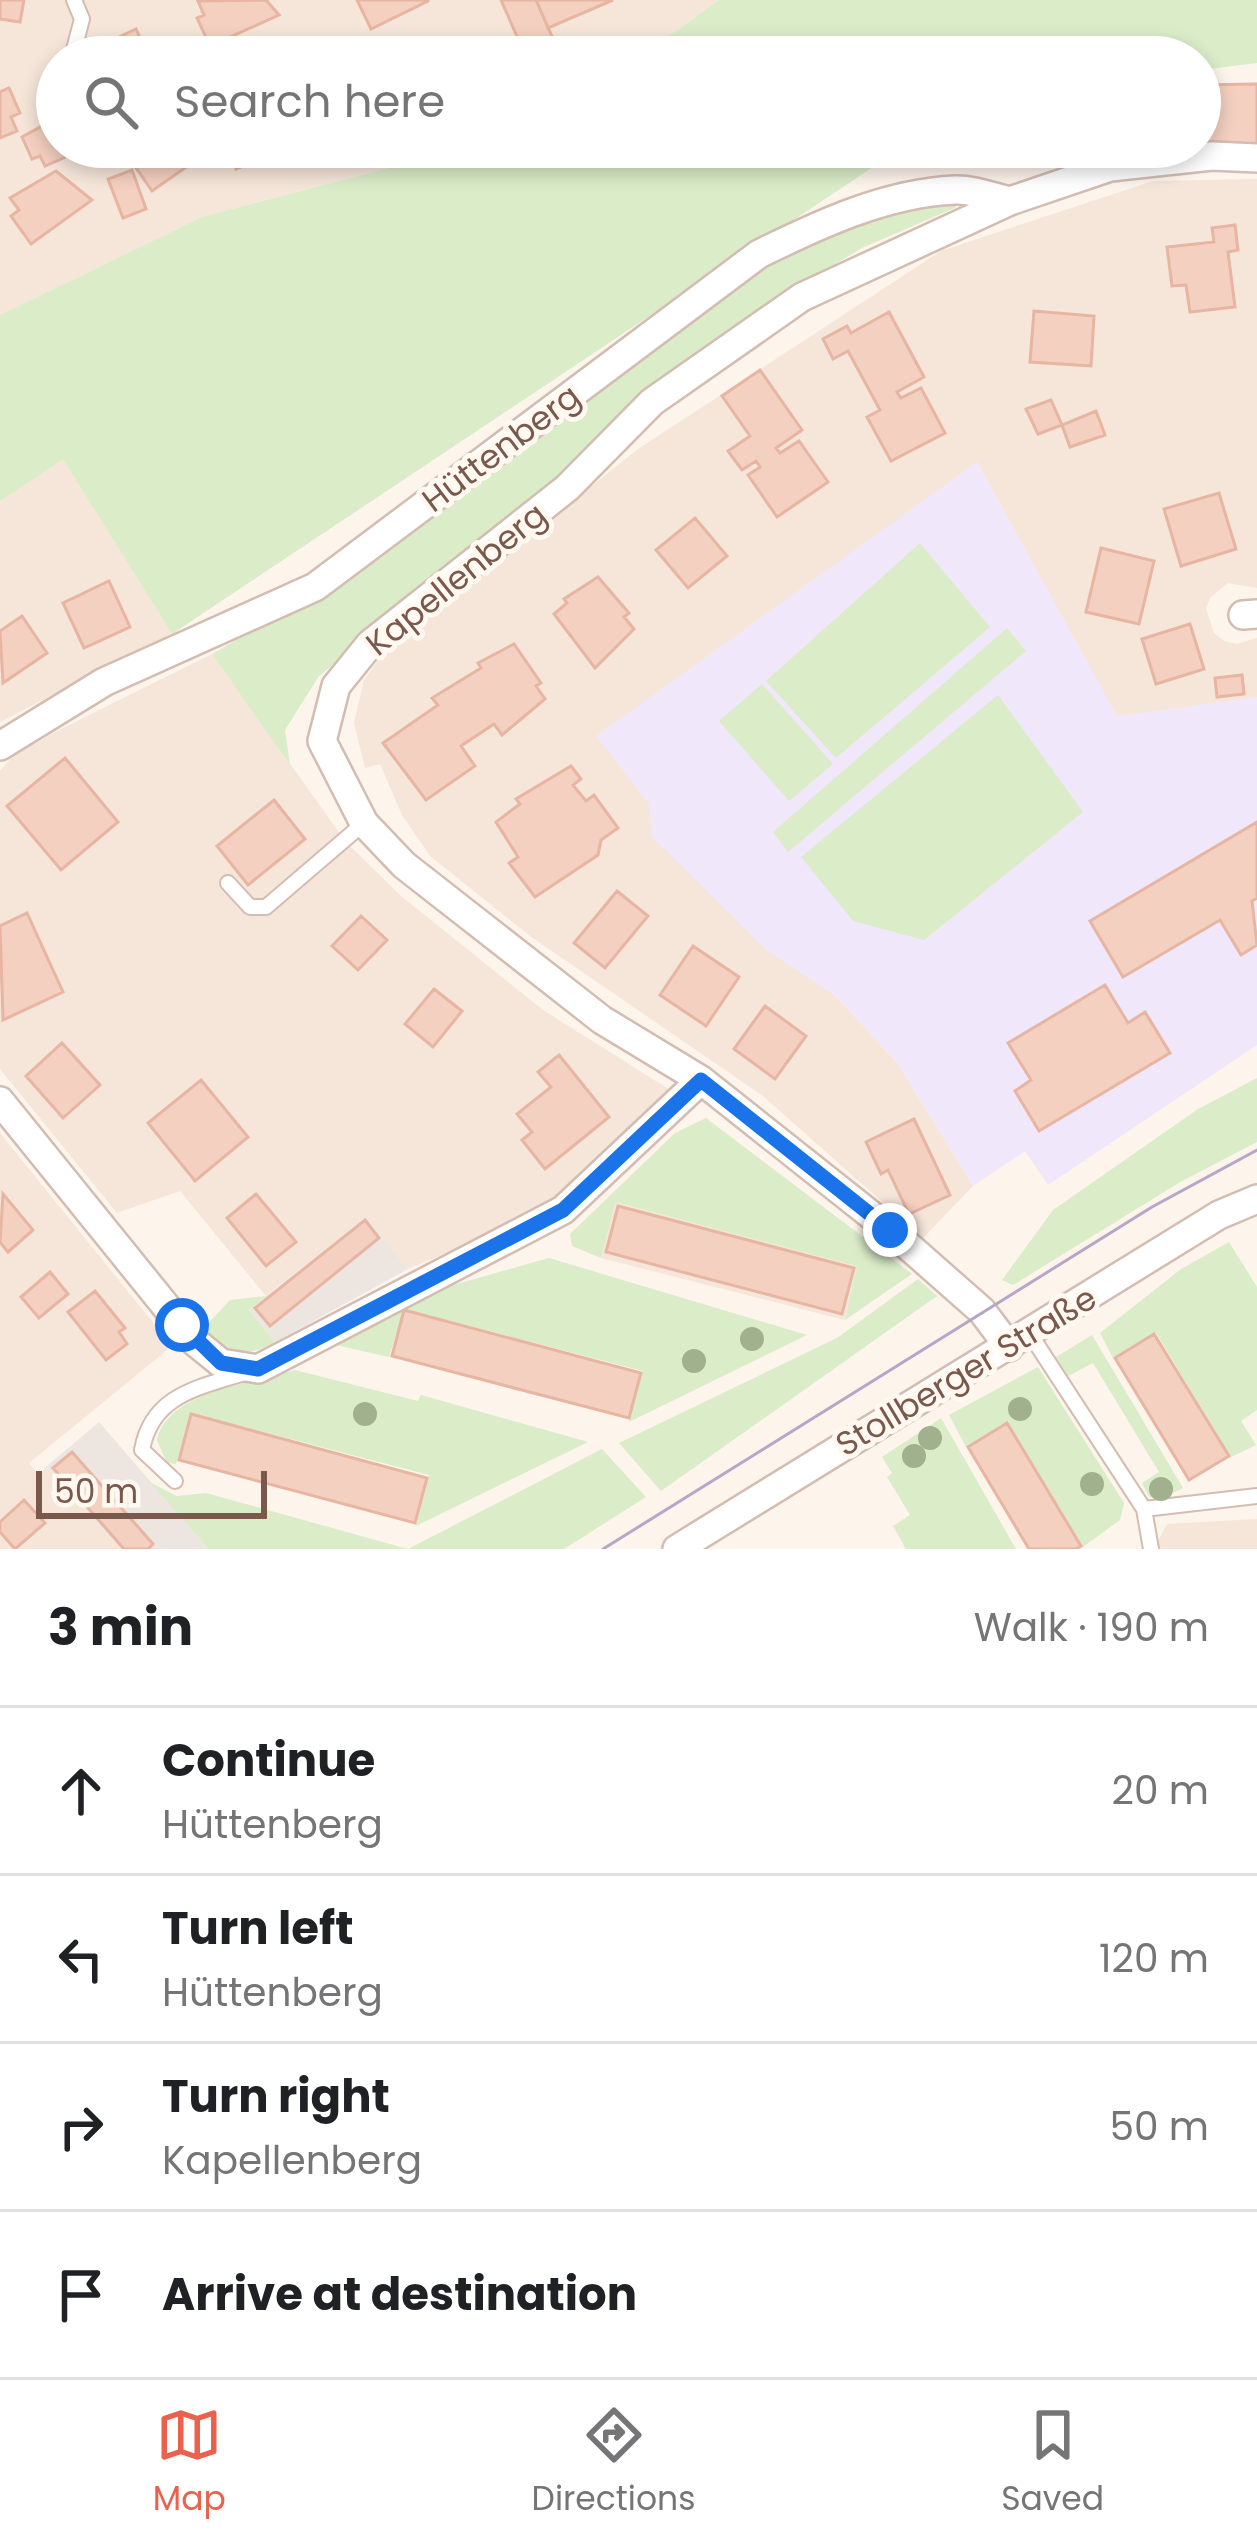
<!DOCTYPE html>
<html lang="en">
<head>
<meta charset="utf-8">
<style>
  body { margin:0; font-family:Poppins,sans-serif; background:#f2f2f2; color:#202124 }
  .scale { position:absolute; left:36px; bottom:30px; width:231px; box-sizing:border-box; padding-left:12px; border:6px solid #7a584c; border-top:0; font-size:33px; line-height:42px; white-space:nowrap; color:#7a584c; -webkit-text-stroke:9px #fff9f2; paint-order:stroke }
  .stop { position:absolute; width:36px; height:36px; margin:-27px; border:9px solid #1a73e8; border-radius:50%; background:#fff }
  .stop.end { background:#1a73e8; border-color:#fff; box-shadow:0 3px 12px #0008 }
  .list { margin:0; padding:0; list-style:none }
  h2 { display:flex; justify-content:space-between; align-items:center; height:156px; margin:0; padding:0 48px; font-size:51px }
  h2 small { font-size:39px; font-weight:400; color:#757577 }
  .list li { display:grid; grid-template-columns:78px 1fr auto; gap:36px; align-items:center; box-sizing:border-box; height:168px; padding:0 48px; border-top:3px solid #e0e0e0 }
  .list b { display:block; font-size:45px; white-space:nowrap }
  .list p { margin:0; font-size:39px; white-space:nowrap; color:#757577 }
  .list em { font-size:39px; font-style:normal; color:#757577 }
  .icon { flex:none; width:66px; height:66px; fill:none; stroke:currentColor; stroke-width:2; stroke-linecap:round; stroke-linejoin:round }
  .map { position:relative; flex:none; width:1257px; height:1549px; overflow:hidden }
  .search { position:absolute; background:#fff; box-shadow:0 6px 18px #0003; left:36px; right:36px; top:36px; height:132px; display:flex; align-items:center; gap:30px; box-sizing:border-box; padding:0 42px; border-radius:66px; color:#757577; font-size:45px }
  .sheet { height:828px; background:#fff }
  nav { display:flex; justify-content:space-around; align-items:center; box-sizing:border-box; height:168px; border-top:3px solid #e0e0e0; background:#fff; font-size:33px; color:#757577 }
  nav a { display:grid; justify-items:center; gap:6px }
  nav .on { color:#ea614d }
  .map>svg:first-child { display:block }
  .residential { fill:#f5e6d9 }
  .industrial { fill:#ede5e0 }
  .education { fill:#f1e7fa }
  .green { fill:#daecc8 }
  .building { fill:#f4d0c1; stroke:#e7b5a1; stroke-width:3 }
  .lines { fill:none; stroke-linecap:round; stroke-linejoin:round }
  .lane-casing { stroke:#d3bdb2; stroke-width:18 }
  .street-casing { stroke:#d3bdb2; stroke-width:32 }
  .lane { stroke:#fff; stroke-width:14 }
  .street { stroke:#fff; stroke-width:27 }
  .tram { stroke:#b6a7c9; stroke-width:3 }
  .tree { fill:#a2b18d }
  .route { stroke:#1a73e8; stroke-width:15 }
  .labels { text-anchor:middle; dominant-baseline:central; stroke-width:10; stroke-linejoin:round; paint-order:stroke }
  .street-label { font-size:33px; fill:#7a584c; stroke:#fff9f2 }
</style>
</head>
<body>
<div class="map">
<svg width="1257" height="1549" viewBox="0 0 1257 1549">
  <rect width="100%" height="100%" fill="#fdf4eb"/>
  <!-- residential -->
  <path class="residential" d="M 0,0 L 719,0 L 639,57 L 57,57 L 57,147 L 469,147 L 202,217 L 0,315 Z
    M 1257,179 L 1257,588 L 1228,583 L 1210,598 L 1206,609 L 1214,633 L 1224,641 L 1237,644 L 1257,638 L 1257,697 L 1117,717 L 977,462 L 764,948 L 836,996 L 898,1064 L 973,1186 L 923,1238 L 763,1096 L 530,936 L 430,856 L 402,815 L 380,764 L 365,768 L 354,723 L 364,680 L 386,650 L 638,449 L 941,251 L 1153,181 Z
    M 63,458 L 172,634 L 0,722 L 0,501 Z
    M 212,654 L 345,841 L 401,896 L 543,1010 L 678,1095 L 550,1209 L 408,1269 L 366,1217 L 266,1296 L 180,1191 L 117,1213 L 0,1069 L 0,771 L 12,757 L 57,731 Z
    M 0,1133 L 172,1346 L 29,1463 L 39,1475 L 47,1466 L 120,1549 L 0,1549 Z
    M 614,1202 L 858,1266 L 845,1320 L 601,1258 Z
    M 1257,1519 L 1257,1549 L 1161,1549 L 1157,1543 L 1167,1524 Z"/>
  <!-- industrial -->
  <path class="industrial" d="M 366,1217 L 408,1269 L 275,1342 L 249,1310 Z
    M 99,1422 L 209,1549 L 120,1549 L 47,1466 Z"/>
  <!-- education -->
  <path class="education" d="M 977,462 L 1117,716 L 1257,697 L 1257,1045 L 1048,1185 L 1025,1151 L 973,1186 L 898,1064 L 836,996 L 764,948 L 652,837 L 649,804 L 596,736 Z"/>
  <!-- green -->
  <path class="green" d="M 719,0 L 1257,0 L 1257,63 L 1200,70 L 1200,57 L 639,57 Z
    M 469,147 L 903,147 L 172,634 L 63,459 L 0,501 L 0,315 L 202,217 Z
    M 940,198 L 957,207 L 864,247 L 772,301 L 654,388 L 552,487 L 319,676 L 285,730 L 290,765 L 212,654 L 318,594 L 745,275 L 833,230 Z
    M 920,543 L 990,627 L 836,758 L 766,681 Z
    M 1007,628 L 1026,651 L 788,852 L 773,832 Z
    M 762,684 L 833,764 L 789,801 L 719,721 Z
    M 998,695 L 1083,812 L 924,940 L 853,921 L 801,857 Z
    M 1257,1078 L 1257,1142 L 1182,1181 L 1013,1285 L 1002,1280 L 1053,1210 L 1198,1109 Z
    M 706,1118 L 912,1274 L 845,1320 L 857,1266 L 615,1202 L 601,1258 L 572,1246 L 570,1234 L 675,1133 Z
    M 1229,1242 L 1257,1287 L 1257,1410 L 1241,1421 L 1256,1445 L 1231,1457 L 1156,1333 L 1113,1358 L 1100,1333 L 1181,1269 Z
    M 549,1258 L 807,1335 L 629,1422 L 643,1371 L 404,1309 L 389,1357 L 336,1345 L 428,1292 Z
    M 918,1279 L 937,1296 L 661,1491 L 619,1443 L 837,1338 Z
    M 266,1296 L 249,1310 L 275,1342 C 244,1360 228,1352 202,1330 L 230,1300 Z
    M 1092,1335 L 1183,1488 L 1162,1498 L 1149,1497 L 1142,1483 L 1159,1472 L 1093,1363 L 1068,1376 L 1056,1357 Z
    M 1038,1367 L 1124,1503 L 1120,1520 L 1083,1547 L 1008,1422 L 966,1447 L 949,1415 Z
    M 295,1370 L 418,1401 L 421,1395 L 588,1442 L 416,1526 L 429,1475 L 190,1413 L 176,1464 L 167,1463 L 157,1441 C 165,1392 255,1382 295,1370 Z
    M 941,1418 L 1016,1549 L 906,1549 L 893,1526 L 910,1515 L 887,1477 L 892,1473 L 882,1457 Z
    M 602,1449 L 646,1497 L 564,1549 L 209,1549 L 151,1483 L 177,1496 L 206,1493 L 408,1549 Z"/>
  <!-- building -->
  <path class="building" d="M 0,0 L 24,0 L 20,22 L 0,19 Z
    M 266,0 L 279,15 L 210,46 L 197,18 L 204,15 L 198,1 Z
    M 357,0 L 428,0 L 428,1 L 371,29 Z
    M 501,0 L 536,0 L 561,57 L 526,57 Z
    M 536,0 L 613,0 L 548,28 Z
    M 136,29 L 147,53 L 91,57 L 88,52 Z
    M 1257,84 L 1257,144 L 1200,146 L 1200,85 Z
    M 9,88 L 20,113 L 11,117 L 17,131 L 0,138 L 0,92 Z
    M 55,119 L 57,147 L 67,147 L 70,155 L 45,166 L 40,156 L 32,159 L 22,137 Z
    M 147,147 L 196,147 L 202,156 L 152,191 L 130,159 Z
    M 227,147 L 250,147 L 255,161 L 236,169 Z
    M 132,170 L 146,209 L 123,218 L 108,179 Z
    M 56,171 L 92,200 L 31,244 L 11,216 L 19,210 L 10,198 Z
    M 1235,225 L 1238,250 L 1228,252 L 1235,307 L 1190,312 L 1186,285 L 1172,286 L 1167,247 L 1214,242 L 1212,228 Z
    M 1034,311 L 1094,316 L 1091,366 L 1030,362 Z
    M 889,312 L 924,377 L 897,392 L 901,398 L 921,388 L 945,433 L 891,461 L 867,417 L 880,410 L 848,351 L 833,359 L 823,339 L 847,326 L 851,333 Z
    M 760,370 L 802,430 L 776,448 L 780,453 L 799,441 L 828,482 L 777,517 L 748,475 L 760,467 L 756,461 L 742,470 L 728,451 L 750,436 L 722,396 Z
    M 1051,400 L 1062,425 L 1038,434 L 1026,409 Z
    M 1096,411 L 1105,435 L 1070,447 L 1062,425 Z
    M 1219,493 L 1236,549 L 1181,566 L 1164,509 Z
    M 695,518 L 727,556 L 688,588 L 656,550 Z
    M 1101,548 L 1154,561 L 1139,624 L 1086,612 Z
    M 598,577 L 629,613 L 624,617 L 634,629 L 595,668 L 554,614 L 567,603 L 564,599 Z
    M 109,581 L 130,627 L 84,648 L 63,603 Z
    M 22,616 L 47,653 L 3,683 L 0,631 Z
    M 1190,624 L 1204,669 L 1156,684 L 1142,639 Z
    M 514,644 L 541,683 L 536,686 L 545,699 L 502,735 L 494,724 L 461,746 L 475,766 L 426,800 L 383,743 L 438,705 L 432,698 L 481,668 L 478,663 Z
    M 1242,675 L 1244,694 L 1217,697 L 1215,678 Z
    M 65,758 L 118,822 L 61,870 L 7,806 Z
    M 571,766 L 581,779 L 573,785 L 586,801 L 594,795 L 618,828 L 601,840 L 598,855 L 535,897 L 509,863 L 518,857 L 496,822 L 520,804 L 516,799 Z
    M 274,800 L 305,839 L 248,885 L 217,846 Z
    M 1257,822 L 1257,898 L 1252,901 L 1257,945 L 1241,955 L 1220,920 L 1123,977 L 1090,921 Z
    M 617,891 L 648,916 L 605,968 L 574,943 Z
    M 27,913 L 63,992 L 3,1020 L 0,926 Z
    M 361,916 L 387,940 L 358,970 L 332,946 Z
    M 693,946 L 739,977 L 706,1026 L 660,995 Z
    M 1105,985 L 1128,1023 L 1145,1012 L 1170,1053 L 1039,1131 L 1015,1091 L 1031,1080 L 1008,1043 Z
    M 434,989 L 462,1011 L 433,1047 L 405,1024 Z
    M 765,1006 L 806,1036 L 775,1079 L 734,1049 Z
    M 62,1043 L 100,1085 L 63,1118 L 26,1076 Z
    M 559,1055 L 609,1117 L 545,1169 L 522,1140 L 532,1132 L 517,1114 L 551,1087 L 538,1072 Z
    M 201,1080 L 248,1137 L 195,1181 L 148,1123 Z
    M 914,1119 L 950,1195 L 909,1214 L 888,1170 L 881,1174 L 866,1142 Z
    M 3,1194 L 33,1230 L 8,1252 L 0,1242 Z
    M 256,1194 L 296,1242 L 266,1266 L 227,1218 Z
    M 618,1206 L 854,1268 L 842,1314 L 606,1252 Z
    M 365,1220 L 379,1238 L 270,1326 L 255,1308 Z
    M 50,1272 L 68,1294 L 39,1318 L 21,1297 Z
    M 95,1291 L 125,1328 L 119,1332 L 127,1344 L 106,1360 L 68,1312 Z
    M 404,1310 L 641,1373 L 629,1418 L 392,1356 Z
    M 1154,1334 L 1229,1456 L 1189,1480 L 1115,1358 Z
    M 191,1414 L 427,1478 L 415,1523 L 179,1460 Z
    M 1007,1423 L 1081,1546 L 1076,1549 L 1029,1549 L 968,1447 Z
    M 72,1452 L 153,1544 L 148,1549 L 124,1549 L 53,1468 Z
    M 24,1500 L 45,1523 L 15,1549 L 0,1532 L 0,1522 Z"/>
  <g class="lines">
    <defs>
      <path id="lane" d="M 72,57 L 82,19 L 74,0
        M 228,883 L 250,907 L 266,907 L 364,823
        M 1030,1334 L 1144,1509 L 1151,1549
        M 175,1481 L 142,1450 C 152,1394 199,1388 247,1372
        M 1144,1509 L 1257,1496"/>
      <path id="street" d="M 1243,615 L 1257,614
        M 0,746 L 104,682 L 315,587 L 759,254 C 820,224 886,193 955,190 C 972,189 993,197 1010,201
        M 0,1101 L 194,1341 L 221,1363 L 258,1369 L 563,1210 L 701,1080
        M 1009,1347 L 982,1311 L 890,1230 L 701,1080 L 602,1020 L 404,865 L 364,823 L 322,741 L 336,686 L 370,644 L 567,488 L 652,402 L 802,297 L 1010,201 L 1110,167 L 1212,156 L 1257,158
        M 677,1549 L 1219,1215 L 1257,1199"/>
    </defs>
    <!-- lane casing -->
    <use href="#lane" class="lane-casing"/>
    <!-- street casing -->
    <use href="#street" class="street-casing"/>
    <!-- lane -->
    <use href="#lane" class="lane"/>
    <!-- street -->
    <use href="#street" class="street"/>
    <!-- tram -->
    <path class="tram" d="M 603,1549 L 1152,1207 L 1257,1150"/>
  </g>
  <!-- trees -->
  <g class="tree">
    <circle cx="752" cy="1339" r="12"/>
    <circle cx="694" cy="1361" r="12"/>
    <circle cx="1020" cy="1409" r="12"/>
    <circle cx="365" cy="1414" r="12"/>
    <circle cx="930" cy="1438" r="12"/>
    <circle cx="914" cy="1456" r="12"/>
    <circle cx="1092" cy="1484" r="12"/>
    <circle cx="1161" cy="1489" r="12"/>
  </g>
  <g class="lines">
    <!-- route -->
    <path class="route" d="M 182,1325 L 221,1363 L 258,1369 L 563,1210 L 701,1080 L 890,1230"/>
  </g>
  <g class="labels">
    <!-- street labels -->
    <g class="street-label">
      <text transform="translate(501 448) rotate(-37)">Hüttenberg</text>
      <text transform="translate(456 579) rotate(-39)">Kapellenberg</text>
      <text transform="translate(966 1371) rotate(-31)">Stollberger Straße</text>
    </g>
  </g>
</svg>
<div class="scale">50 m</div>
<div class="stop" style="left:182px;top:1325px"></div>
<div class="stop end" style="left:890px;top:1230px"></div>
<div class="search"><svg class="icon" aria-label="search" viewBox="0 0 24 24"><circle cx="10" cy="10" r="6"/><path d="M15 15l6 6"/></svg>Search here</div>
</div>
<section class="sheet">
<h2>3 min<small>Walk · 190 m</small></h2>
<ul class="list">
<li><svg class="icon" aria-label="ahead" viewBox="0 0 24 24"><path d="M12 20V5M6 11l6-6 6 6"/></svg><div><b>Continue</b><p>Hüttenberg</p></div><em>20 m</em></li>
<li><svg class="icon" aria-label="left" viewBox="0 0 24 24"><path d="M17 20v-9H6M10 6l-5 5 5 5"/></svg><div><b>Turn left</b><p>Hüttenberg</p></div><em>120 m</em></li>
<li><svg class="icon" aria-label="right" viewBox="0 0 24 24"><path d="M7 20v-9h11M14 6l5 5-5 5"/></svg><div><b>Turn right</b><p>Kapellenberg</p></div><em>50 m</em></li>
<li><svg class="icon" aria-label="arrive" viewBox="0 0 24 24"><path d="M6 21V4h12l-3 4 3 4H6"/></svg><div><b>Arrive at destination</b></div></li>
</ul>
</section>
<nav>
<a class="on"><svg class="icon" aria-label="map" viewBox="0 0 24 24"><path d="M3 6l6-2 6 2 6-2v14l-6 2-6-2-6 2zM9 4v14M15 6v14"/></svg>Map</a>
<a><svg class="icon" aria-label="directions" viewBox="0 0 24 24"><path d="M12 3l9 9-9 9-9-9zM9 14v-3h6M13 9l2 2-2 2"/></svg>Directions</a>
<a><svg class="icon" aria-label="saved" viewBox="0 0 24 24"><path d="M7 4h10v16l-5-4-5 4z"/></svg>Saved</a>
</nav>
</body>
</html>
